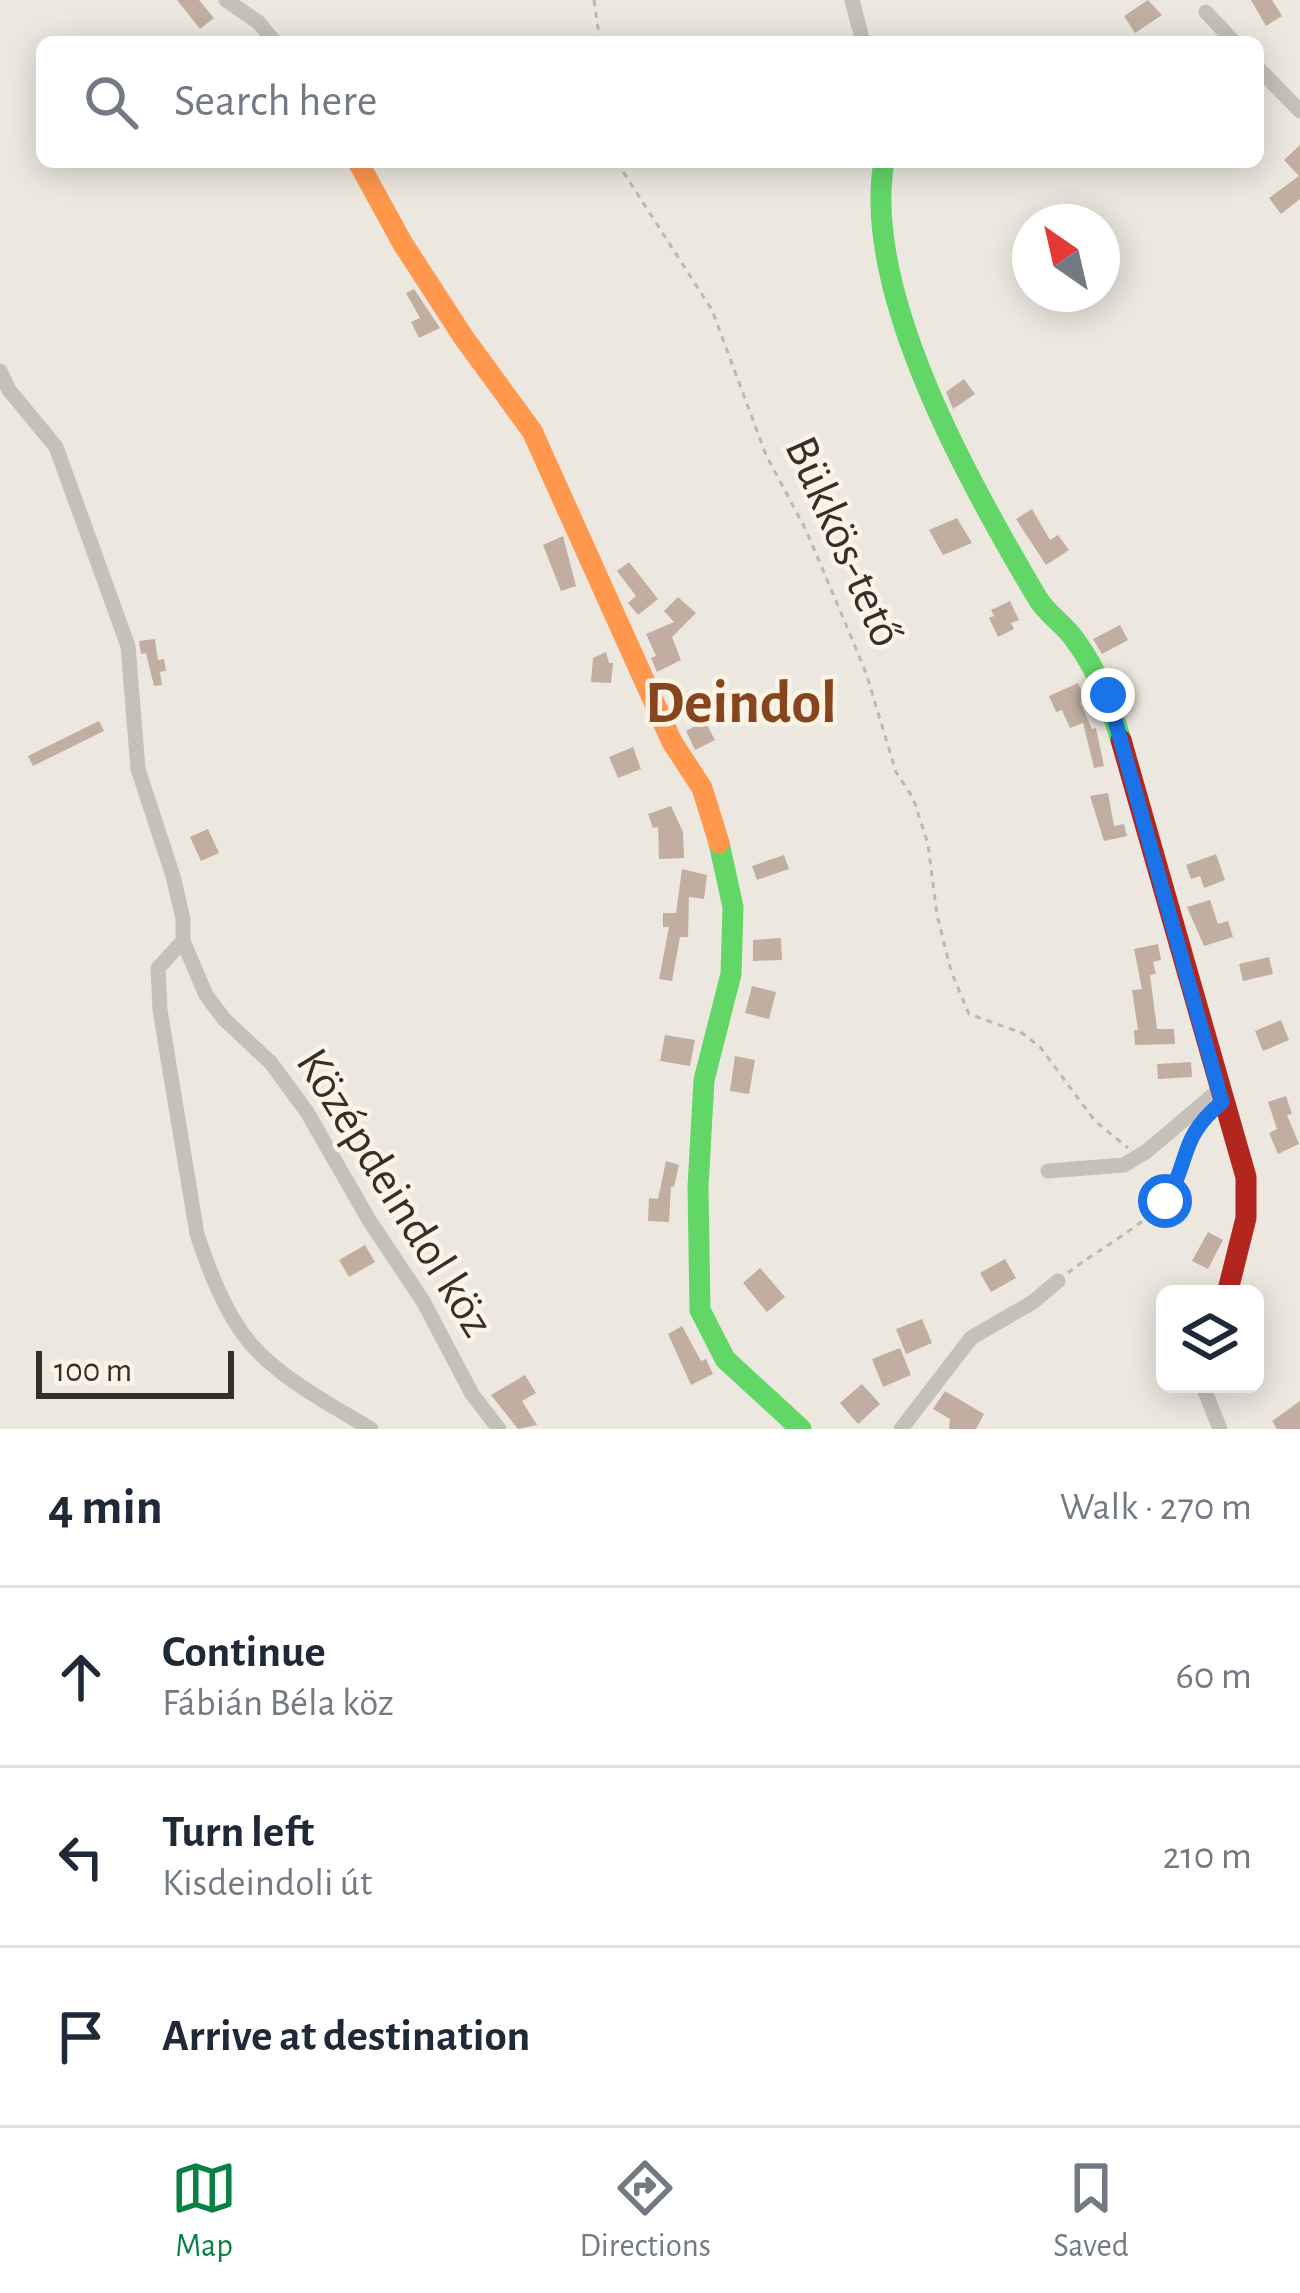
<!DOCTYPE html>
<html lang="en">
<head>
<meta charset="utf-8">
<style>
  body { margin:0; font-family:"Alegreya Sans",sans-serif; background:#f2f2f3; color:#1f2937 }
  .controls { position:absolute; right:36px; bottom:36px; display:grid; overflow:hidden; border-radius:18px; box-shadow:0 6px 30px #0003 }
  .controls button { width:108px; height:108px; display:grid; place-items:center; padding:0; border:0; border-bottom:3px solid #e0e1e3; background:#fff; color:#1f2937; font:60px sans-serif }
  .compass { position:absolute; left:1012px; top:204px; width:108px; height:108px; border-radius:50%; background:#fff; box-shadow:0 6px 30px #0003; rotate:326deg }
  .scale { position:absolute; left:36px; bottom:30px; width:198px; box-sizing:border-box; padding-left:12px; border:6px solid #362e27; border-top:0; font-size:33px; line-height:42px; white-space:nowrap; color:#362e27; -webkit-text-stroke:9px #faf3e6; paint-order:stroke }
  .stop { position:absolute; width:36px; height:36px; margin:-27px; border:9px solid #1a73e8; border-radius:50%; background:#fff }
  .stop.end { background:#1a73e8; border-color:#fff; box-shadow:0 3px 12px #0008 }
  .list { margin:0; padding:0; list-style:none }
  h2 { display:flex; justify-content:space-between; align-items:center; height:156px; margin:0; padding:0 48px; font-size:51px }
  h2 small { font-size:39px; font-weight:400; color:#747a83 }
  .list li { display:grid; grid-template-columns:78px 1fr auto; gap:36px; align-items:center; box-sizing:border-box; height:180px; padding:0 48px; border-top:3px solid #e0e1e3 }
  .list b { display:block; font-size:45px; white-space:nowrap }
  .list p { margin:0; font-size:39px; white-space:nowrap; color:#747a83 }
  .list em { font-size:39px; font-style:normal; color:#747a83 }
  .icon { flex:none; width:66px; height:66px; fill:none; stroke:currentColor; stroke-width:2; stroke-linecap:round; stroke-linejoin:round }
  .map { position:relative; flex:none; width:1300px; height:1429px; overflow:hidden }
  .search { position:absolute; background:#fff; box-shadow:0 6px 30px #0003; left:36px; right:36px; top:36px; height:132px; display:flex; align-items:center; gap:30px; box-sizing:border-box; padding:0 42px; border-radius:18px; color:#747a83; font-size:45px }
  .sheet { height:696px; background:#fff }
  nav { display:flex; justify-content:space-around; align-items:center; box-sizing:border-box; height:168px; border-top:3px solid #e0e1e3; background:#fff; font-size:33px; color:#747a83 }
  nav a { display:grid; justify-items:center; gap:6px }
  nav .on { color:#0b8043 }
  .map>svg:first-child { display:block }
  .building { fill:#c1aea1 }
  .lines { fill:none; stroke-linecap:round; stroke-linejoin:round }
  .path { stroke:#beb8b0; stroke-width:3; stroke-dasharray:6 6; stroke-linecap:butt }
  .street { stroke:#c5c0b8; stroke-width:15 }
  .fast { stroke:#63d668; stroke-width:21 }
  .slow { stroke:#ff974d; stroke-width:21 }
  .jam { stroke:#b3261e; stroke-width:21 }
  .route { stroke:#1a73e8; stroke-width:15 }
  .labels { text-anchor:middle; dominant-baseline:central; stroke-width:9; stroke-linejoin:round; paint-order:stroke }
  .street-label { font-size:48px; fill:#362e27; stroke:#faf3e6 }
  .district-label { font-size:60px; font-weight:bold; fill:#87451e; stroke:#faf3e6 }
</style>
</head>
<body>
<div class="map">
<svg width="1300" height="1429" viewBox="0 0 1300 1429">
  <rect width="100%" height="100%" fill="#ece8e0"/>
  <!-- building -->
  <path class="building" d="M 177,0 L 199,0 L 214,18 L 200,29 Z
    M 1148,0 L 1162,15 L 1135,33 L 1124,16 Z
    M 1251,0 L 1272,0 L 1282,16 L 1266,26 Z
    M 1300,145 L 1300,199 L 1281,214 L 1269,198 L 1299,176 L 1284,160 Z
    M 414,289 L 440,328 L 419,338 L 411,322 L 420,318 L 406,293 Z
    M 964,379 L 975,394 L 953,409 L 946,392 Z
    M 1032,509 L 1050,540 L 1058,535 L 1069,550 L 1046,565 L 1016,519 Z
    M 957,518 L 972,543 L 943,555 L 929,530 Z
    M 563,536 L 576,586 L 561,591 L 543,545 Z
    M 629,562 L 658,599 L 638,615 L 628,603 L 636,596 L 617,571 Z
    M 678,597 L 696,613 L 672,637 L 681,660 L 657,672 L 651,658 L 656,656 L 646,634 L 674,622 L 664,611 Z
    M 1010,601 L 1019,620 L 1011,623 L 1014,629 L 998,637 L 989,618 L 994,616 L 991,610 Z
    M 1120,625 L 1128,640 L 1102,654 L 1093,639 Z
    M 155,639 L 158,660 L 164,659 L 166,671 L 160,672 L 162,685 L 154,686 L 146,653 L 141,654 L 139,641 Z
    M 606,652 L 609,663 L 613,663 L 611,683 L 591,682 L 593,658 Z
    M 1078,683 L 1085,699 L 1080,702 L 1092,729 L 1096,728 L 1104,766 L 1094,768 L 1083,723 L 1070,728 L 1062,710 L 1056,712 L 1049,696 Z
    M 99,721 L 104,731 L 33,766 L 28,756 Z
    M 705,721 L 715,740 L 695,750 L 686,731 Z
    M 633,747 L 641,769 L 618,778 L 609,757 Z
    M 1108,793 L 1114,826 L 1124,824 L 1127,836 L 1104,841 L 1090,796 Z
    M 671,806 L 683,832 L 684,858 L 659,859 L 658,827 L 653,828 L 648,814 Z
    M 208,829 L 219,853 L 201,861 L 190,837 Z
    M 1216,854 L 1225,880 L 1204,888 L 1200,876 L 1191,879 L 1186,865 Z
    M 784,855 L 789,869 L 757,880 L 752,866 Z
    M 682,869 L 707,875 L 704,899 L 689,897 L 688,937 L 680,937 L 672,981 L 659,979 L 669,927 L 663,927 L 663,913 L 676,913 Z
    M 1210,900 L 1218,924 L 1228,921 L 1233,937 L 1204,946 L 1187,907 Z
    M 781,938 L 782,960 L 753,961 L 753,940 Z
    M 1158,944 L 1161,960 L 1153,962 L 1156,974 L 1150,975 L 1157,1029 L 1174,1029 L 1175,1044 L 1135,1045 L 1134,1030 L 1138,1030 L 1132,990 L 1142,989 L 1134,949 Z
    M 1269,957 L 1273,974 L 1243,981 L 1239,964 Z
    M 752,986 L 776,992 L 769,1019 L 745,1013 Z
    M 1281,1020 L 1289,1040 L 1263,1051 L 1255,1031 Z
    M 665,1035 L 695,1040 L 690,1066 L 660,1061 Z
    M 735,1056 L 755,1060 L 749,1094 L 730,1091 Z
    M 1191,1062 L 1192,1077 L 1158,1079 L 1157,1064 Z
    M 1286,1096 L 1292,1114 L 1287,1115 L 1299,1144 L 1278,1154 L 1269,1133 L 1277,1129 L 1268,1102 Z
    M 666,1161 L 679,1165 L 674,1187 L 671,1186 L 669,1222 L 648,1221 L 649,1198 L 658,1199 Z
    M 1208,1232 L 1223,1240 L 1208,1269 L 1192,1261 Z
    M 365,1245 L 375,1262 L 349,1277 L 339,1260 Z
    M 1005,1259 L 1016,1278 L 991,1292 L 980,1273 Z
    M 760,1268 L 785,1297 L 767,1312 L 743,1283 Z
    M 922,1319 L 932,1343 L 906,1354 L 896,1329 Z
    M 682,1326 L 701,1361 L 706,1359 L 713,1374 L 691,1385 L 668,1334 Z
    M 900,1348 L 911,1375 L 883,1387 L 872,1359 Z
    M 525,1375 L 536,1393 L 522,1401 L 537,1425 L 518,1429 L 491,1395 Z
    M 862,1384 L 880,1404 L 858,1424 L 840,1403 Z
    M 945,1391 L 984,1414 L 976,1429 L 949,1429 L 950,1419 L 933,1409 Z
    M 1300,1401 L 1300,1429 L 1277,1429 L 1272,1421 Z"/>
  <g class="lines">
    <!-- path -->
    <path class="path" d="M 594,0 L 600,42
      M 617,162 L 712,310 L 766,455 L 806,530 L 844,620 L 866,673 L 896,772 L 913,798 L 928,844 L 937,915 L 951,971 L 969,1014 L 1022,1033 L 1040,1047 L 1095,1121 L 1128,1148
      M 1068,1273 C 1097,1249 1167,1214 1179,1180 C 1184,1165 1185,1149 1191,1133"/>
    <!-- street -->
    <path class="street" d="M 226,0 L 258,22 L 275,42
      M 852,0 L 863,42
      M 1206,12 L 1234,42
      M 1258,68 L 1300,111
      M 0,371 L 9,390 L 56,447 L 128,646 L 138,769 L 173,876 L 183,919 L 183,941 L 158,968 L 160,1010 L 197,1234 C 209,1270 225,1313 250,1343 C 281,1379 331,1405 371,1429
      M 183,941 L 206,995 L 224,1019 L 271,1063 L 307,1112 L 369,1220 L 423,1301 L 472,1394 L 499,1429
      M 1048,1171 L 1124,1165 L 1147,1151 L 1219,1090
      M 1202,1384 L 1220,1429
      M 901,1429 L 971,1338 L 1033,1302 L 1058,1281"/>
    <!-- fast -->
    <path class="fast" d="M 884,162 C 861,293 972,488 1038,599 C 1048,615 1065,625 1075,640 C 1098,671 1110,704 1121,740
      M 719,843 L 733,907 L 731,974 L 704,1080 L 698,1187 L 700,1310 L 725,1359 L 801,1429"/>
    <!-- slow -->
    <path class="slow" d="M 358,162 L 403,244 L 464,338 L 532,431 L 672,742 L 702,788 L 719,843"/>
    <!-- jam -->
    <path class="jam" d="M 1121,740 L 1246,1177 L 1246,1218 L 1227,1294"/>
  </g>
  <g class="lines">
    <!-- route -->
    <path class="route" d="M 1108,695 L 1222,1102 C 1177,1140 1192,1159 1165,1201"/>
  </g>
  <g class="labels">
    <!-- street labels -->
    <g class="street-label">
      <text transform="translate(843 542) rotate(66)">Bükkös-tető</text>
      <text transform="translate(394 1193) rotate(58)">Középdeindol köz</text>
    </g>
    <!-- district labels -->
    <g class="district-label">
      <text x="741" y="704">Deindol</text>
    </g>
  </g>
</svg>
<div class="controls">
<button><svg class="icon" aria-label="layers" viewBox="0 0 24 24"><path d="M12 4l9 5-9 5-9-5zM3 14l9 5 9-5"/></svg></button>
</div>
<svg class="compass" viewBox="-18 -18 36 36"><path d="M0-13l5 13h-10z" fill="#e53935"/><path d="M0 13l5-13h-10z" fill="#747a83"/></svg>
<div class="scale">100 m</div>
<div class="stop" style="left:1165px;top:1201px"></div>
<div class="stop end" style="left:1108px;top:695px"></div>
<div class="search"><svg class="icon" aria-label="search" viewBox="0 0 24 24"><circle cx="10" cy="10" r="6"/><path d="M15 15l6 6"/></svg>Search here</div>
</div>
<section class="sheet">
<h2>4 min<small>Walk · 270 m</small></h2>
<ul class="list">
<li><svg class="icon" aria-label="ahead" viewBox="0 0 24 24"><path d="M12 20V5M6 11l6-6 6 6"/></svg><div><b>Continue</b><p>Fábián Béla köz</p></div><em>60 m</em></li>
<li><svg class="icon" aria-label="left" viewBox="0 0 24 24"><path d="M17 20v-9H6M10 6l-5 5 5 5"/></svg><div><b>Turn left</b><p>Kisdeindoli út</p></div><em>210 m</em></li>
<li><svg class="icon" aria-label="arrive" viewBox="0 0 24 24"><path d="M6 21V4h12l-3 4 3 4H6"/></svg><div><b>Arrive at destination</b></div></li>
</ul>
</section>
<nav>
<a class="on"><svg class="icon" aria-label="map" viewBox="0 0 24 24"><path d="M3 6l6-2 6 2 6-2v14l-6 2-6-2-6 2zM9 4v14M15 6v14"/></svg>Map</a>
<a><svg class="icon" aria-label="directions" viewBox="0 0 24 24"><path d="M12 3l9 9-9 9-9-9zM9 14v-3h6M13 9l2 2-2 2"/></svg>Directions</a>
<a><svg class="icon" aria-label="saved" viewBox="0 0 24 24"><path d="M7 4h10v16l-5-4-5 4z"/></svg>Saved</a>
</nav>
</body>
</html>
